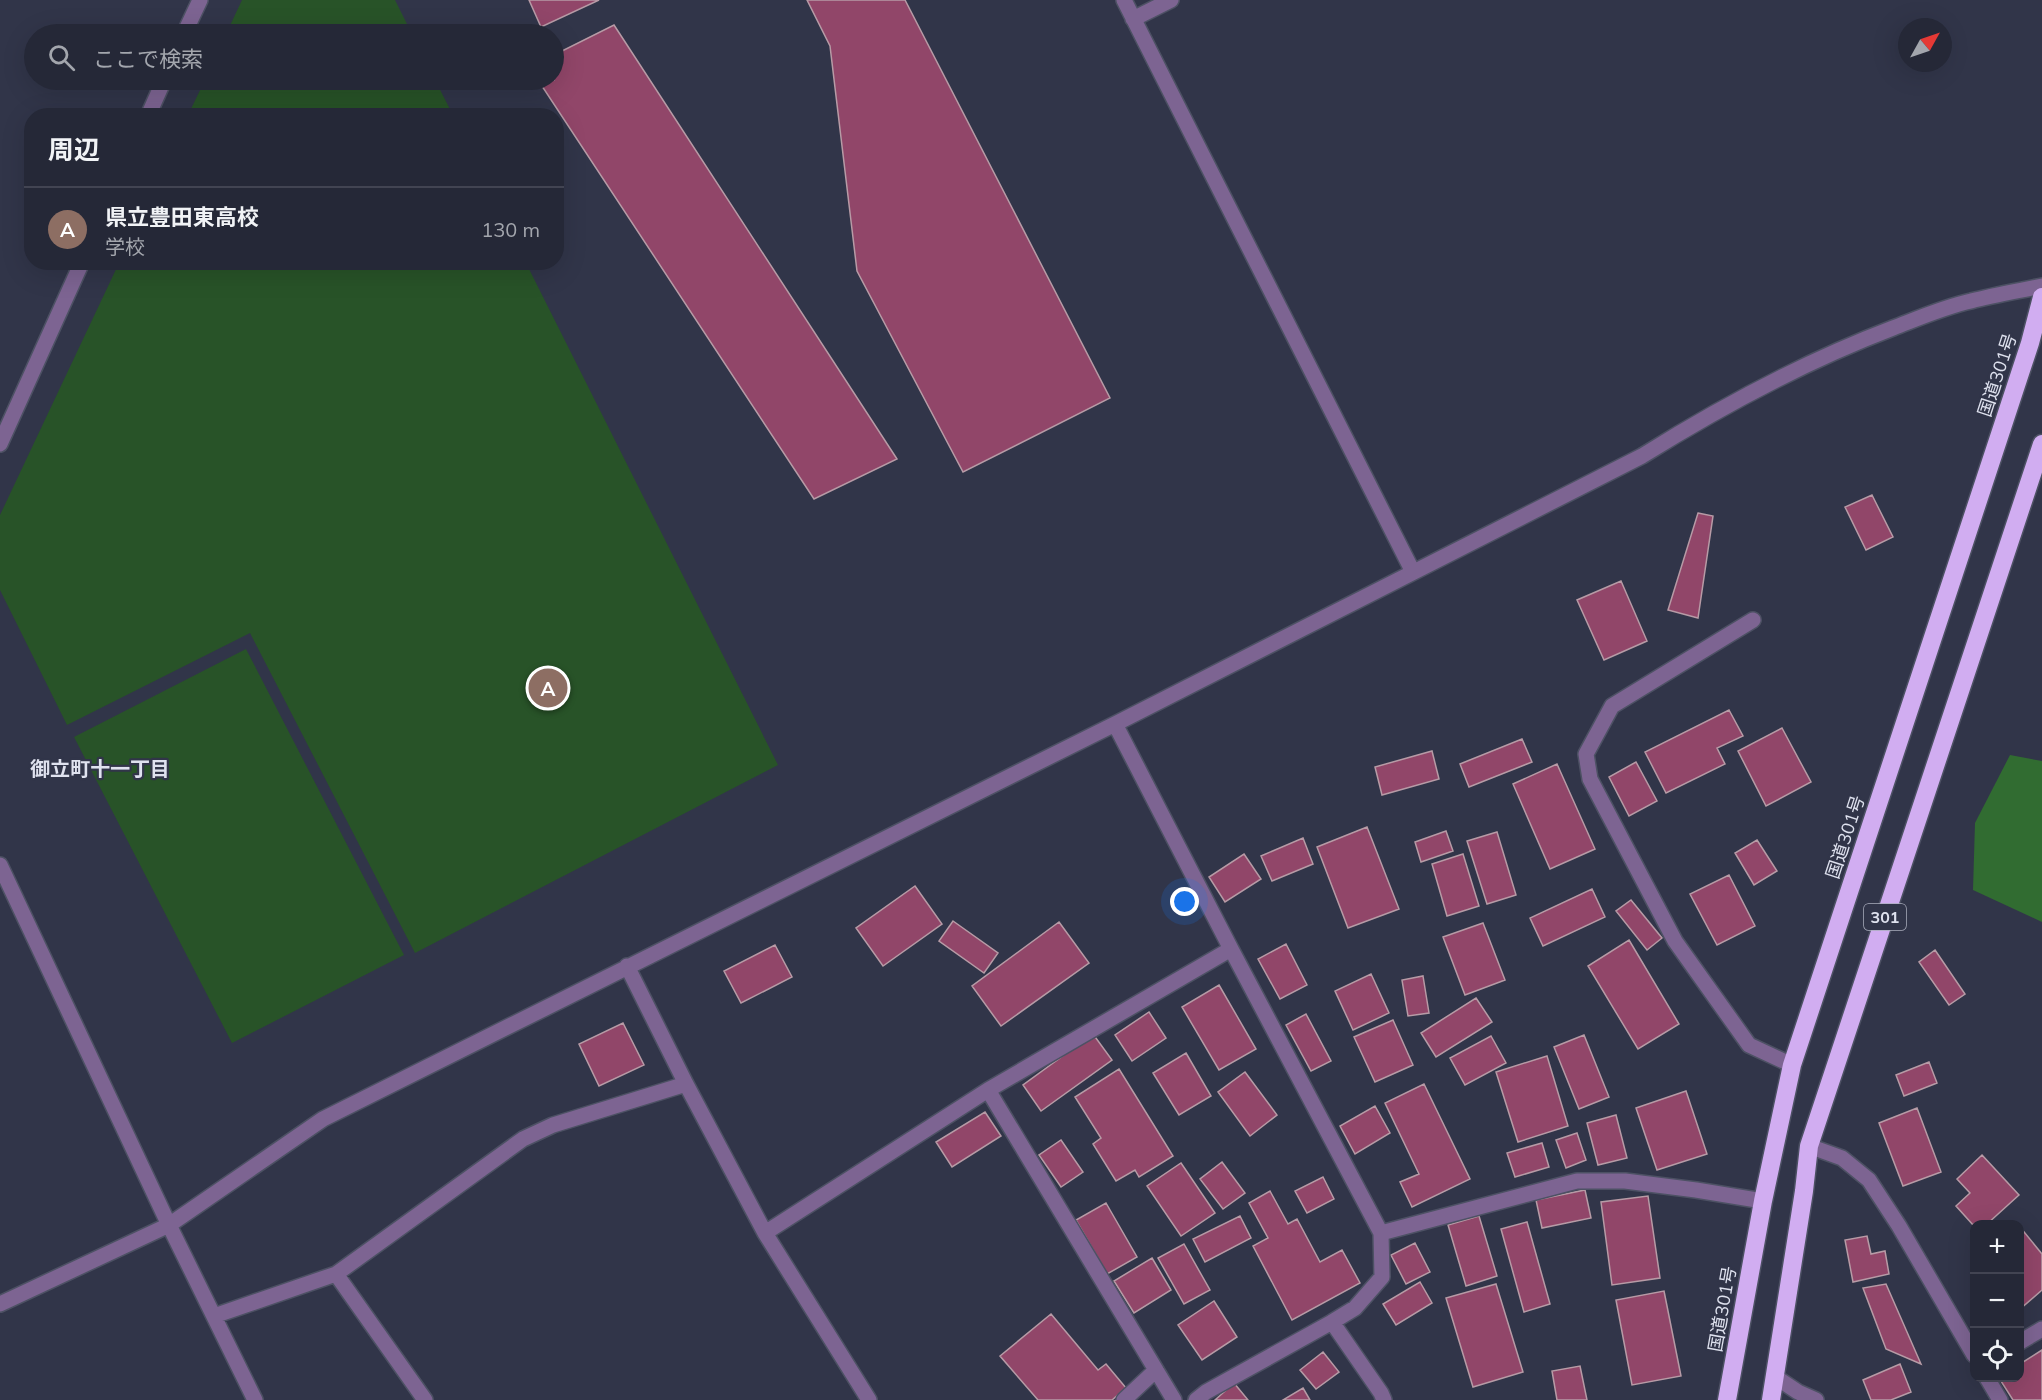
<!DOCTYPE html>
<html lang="ja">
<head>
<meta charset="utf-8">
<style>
  body { margin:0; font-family:Mulish,"Noto Sans JP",sans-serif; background:#313442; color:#f1f3f6 }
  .controls { position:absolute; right:18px; bottom:18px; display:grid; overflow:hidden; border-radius:12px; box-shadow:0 6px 24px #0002 }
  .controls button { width:54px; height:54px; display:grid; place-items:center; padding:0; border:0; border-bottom:2px solid #424452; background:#252837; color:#f1f3f6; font:30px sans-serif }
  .compass { position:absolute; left:1898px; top:18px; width:54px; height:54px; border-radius:50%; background:#252837; box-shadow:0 6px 24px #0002; rotate:50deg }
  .you { position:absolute; left:1185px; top:902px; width:21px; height:21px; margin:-15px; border:4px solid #fff; border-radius:50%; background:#1a73e8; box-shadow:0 0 0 9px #1a73e833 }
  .badge { display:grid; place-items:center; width:39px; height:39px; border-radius:50%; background:#bca0f2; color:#fff; font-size:20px; font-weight:700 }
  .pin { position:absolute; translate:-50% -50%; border:3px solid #fff; box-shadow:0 2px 6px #0006 }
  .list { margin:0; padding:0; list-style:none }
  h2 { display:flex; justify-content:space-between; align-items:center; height:78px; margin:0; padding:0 24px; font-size:26px }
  h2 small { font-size:20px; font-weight:400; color:#a3a6ad }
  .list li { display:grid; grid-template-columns:39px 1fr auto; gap:18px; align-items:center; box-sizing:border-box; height:84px; padding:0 24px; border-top:2px solid #424452 }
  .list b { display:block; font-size:22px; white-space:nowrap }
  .list p { margin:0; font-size:20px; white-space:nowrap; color:#a3a6ad }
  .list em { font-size:20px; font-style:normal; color:#a3a6ad }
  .icon { flex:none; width:33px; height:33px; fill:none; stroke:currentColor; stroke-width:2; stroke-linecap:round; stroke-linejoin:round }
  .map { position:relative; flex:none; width:2042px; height:1400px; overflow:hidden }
  .search { position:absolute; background:#252837; box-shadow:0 6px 24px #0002; left:24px; top:24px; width:540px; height:66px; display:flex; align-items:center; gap:15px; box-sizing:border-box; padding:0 21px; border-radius:33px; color:#a3a6ad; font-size:22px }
  .panel { position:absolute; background:#252837; box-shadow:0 6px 24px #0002; left:24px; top:108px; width:540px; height:162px; border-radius:24px }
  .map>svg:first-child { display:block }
  .green { fill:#285328 }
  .forest { fill:#316c31 }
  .building { fill:#914669; stroke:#b79ba6; stroke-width:1.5 }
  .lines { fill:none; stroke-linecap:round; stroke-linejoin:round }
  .minor-casing { stroke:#4d5164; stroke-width:18 }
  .highway-casing { stroke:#4d5164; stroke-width:21 }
  .minor { stroke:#7d6492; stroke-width:15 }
  .highway { stroke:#d1adf1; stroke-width:18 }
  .labels { text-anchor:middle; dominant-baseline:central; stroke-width:4.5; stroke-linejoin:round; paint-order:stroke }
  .shield { fill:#313549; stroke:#abaebd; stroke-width:1.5 }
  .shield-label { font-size:16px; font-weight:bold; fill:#dfe2ef }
  .street-label { font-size:18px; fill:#dfe2ef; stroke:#313549 }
  .neighbourhood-label { font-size:20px; font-weight:bold; fill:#dfe2ef; stroke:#313549 }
</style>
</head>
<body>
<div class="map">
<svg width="2042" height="1400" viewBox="0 0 2042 1400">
  <rect width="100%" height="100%" fill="#313549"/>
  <!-- green -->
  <path class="green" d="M 242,0 L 395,0 L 412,34 L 226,34 Z
    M 205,80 L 435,80 L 453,115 L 188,115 Z
    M 119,263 L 526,263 L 778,765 L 415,953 L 250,633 L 67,725 L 0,590 L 0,515 Z
    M 246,649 L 404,955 L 232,1043 L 74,737 Z"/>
  <!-- forest -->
  <path class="forest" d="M 2010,755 L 2042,761 L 2042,922 L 1973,890 L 1975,823 Z"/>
  <!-- building -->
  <path class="building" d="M 529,0 L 599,0 L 541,27 Z
    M 807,0 L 905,0 L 1110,398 L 963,472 L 857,271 L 830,46 Z
    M 614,25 L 897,459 L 814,499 L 538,80 L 554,80 L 554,55 Z
    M 1872,495 L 1893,537 L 1866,550 L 1845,507 Z
    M 1698,513 L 1713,516 L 1698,618 L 1668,610 Z
    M 1621,581 L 1647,641 L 1604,660 L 1577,600 Z
    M 1729,710 L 1743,736 L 1717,748 L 1725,764 L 1666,793 L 1645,752 Z
    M 1782,728 L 1811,782 L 1766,806 L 1738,751 Z
    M 1522,739 L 1532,762 L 1469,787 L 1460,764 Z
    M 1432,751 L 1439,779 L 1382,795 L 1375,767 Z
    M 1636,762 L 1657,801 L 1629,816 L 1609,777 Z
    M 1557,764 L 1595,849 L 1550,869 L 1513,784 Z
    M 1367,827 L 1399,909 L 1348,928 L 1317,847 Z
    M 1446,831 L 1453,851 L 1421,862 L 1415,842 Z
    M 1497,832 L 1516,895 L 1487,904 L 1467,841 Z
    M 1303,838 L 1313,864 L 1272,881 L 1261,856 Z
    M 1757,840 L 1777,871 L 1754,885 L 1735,853 Z
    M 1244,854 L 1261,879 L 1225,902 L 1209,877 Z
    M 1463,854 L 1479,906 L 1447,916 L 1432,864 Z
    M 1729,875 L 1755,926 L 1717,945 L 1690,894 Z
    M 915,886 L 942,924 L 883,966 L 856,928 Z
    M 1592,889 L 1605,917 L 1543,946 L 1530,918 Z
    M 1631,900 L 1662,938 L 1647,950 L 1616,911 Z
    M 953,921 L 998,953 L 984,973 L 939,941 Z
    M 1059,922 L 1089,963 L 1001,1026 L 972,986 Z
    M 1483,923 L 1505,980 L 1465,995 L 1443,937 Z
    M 1629,940 L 1679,1024 L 1638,1049 L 1588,966 Z
    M 1286,944 L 1307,985 L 1280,999 L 1258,959 Z
    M 775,945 L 792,977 L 741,1003 L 724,971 Z
    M 1935,950 L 1965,994 L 1949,1005 L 1919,962 Z
    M 1371,974 L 1389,1013 L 1353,1030 L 1335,991 Z
    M 1423,976 L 1429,1013 L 1408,1016 L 1402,980 Z
    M 1219,985 L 1256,1049 L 1219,1070 L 1182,1007 Z
    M 1476,998 L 1492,1022 L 1436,1057 L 1421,1033 Z
    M 1149,1012 L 1166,1038 L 1132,1061 L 1115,1035 Z
    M 1306,1014 L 1331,1061 L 1311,1071 L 1286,1025 Z
    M 1393,1020 L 1413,1065 L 1375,1082 L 1354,1037 Z
    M 623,1023 L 644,1065 L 599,1086 L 579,1044 Z
    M 1093,1034 L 1112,1060 L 1041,1111 L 1023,1085 Z
    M 1584,1035 L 1609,1097 L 1579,1109 L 1554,1047 Z
    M 1491,1036 L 1506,1063 L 1465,1085 L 1450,1058 Z
    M 1186,1053 L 1211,1096 L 1179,1115 L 1153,1073 Z
    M 1547,1056 L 1568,1126 L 1518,1142 L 1496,1072 Z
    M 1929,1062 L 1937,1083 L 1904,1096 L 1896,1075 Z
    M 1119,1069 L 1173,1156 L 1139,1177 L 1135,1170 L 1116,1181 L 1093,1144 L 1101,1138 L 1075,1097 Z
    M 1245,1072 L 1277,1115 L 1250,1136 L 1218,1092 Z
    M 1424,1084 L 1470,1179 L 1412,1207 L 1400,1182 L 1419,1174 L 1385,1103 Z
    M 1686,1091 L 1707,1154 L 1657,1170 L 1636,1108 Z
    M 1375,1106 L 1390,1133 L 1355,1154 L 1340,1126 Z
    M 1917,1108 L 1941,1172 L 1903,1186 L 1879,1123 Z
    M 985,1112 L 1001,1136 L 952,1167 L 936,1142 Z
    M 1616,1115 L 1627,1158 L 1598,1165 L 1587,1123 Z
    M 1577,1133 L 1586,1160 L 1566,1168 L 1556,1140 Z
    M 1061,1140 L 1083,1172 L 1061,1187 L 1039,1155 Z
    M 1542,1143 L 1549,1167 L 1515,1177 L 1507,1153 Z
    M 1982,1155 L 2019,1195 L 1987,1224 L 1974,1224 L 1974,1226 L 1956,1206 L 1970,1193 L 1957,1179 Z
    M 1222,1162 L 1245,1193 L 1223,1209 L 1200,1179 Z
    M 1181,1163 L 1215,1213 L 1181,1236 L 1147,1186 Z
    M 1323,1177 L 1334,1199 L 1307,1213 L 1295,1191 Z
    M 1585,1190 L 1591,1218 L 1542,1228 L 1536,1200 Z
    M 1270,1191 L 1288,1224 L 1297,1219 L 1320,1262 L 1342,1250 L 1360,1283 L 1292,1320 L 1253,1246 L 1268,1238 L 1249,1203 Z
    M 1648,1196 L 1660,1278 L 1612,1285 L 1601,1202 Z
    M 1106,1203 L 1137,1257 L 1107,1274 L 1076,1220 Z
    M 1240,1216 L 1251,1238 L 1205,1262 L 1193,1239 Z
    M 1479,1216 L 1497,1276 L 1466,1286 L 1448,1225 Z
    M 1527,1222 L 1550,1304 L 1524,1312 L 1501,1229 Z
    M 2020,1227 L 2042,1254 L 2042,1290 L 2020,1309 Z
    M 1867,1236 L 1871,1254 L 1885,1251 L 1889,1274 L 1853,1282 L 1845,1240 Z
    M 1415,1243 L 1430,1272 L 1406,1284 L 1391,1255 Z
    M 1184,1244 L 1210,1290 L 1184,1304 L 1158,1258 Z
    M 1152,1258 L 1171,1290 L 1134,1313 L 1114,1281 Z
    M 1420,1282 L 1432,1303 L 1396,1325 L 1383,1304 Z
    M 1496,1284 L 1523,1372 L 1473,1387 L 1446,1298 Z
    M 1886,1284 L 1921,1364 L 1886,1349 L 1863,1288 Z
    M 1664,1291 L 1681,1376 L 1632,1385 L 1616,1300 Z
    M 1214,1301 L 1237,1337 L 1202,1360 L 1178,1325 Z
    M 1051,1314 L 1098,1370 L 1106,1364 L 1126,1388 L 1112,1400 L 1038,1400 L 1000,1356 Z
    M 2042,1350 L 2042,1400 L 2013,1400 L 1999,1378 L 2020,1378 L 2020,1364 Z
    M 1323,1352 L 1339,1372 L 1316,1389 L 1300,1370 Z
    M 1900,1364 L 1911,1392 L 1891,1400 L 1871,1400 L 1863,1380 Z
    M 1580,1366 L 1587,1400 L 1557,1400 L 1552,1371 Z
    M 1234,1383 L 1248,1400 L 1215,1400 Z
    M 1303,1388 L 1310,1400 L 1283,1400 Z"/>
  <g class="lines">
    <defs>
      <path id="minor" d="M 1124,0 L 1413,572
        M 1133,19 L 1171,0
        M 184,34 L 200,0
        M 148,116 L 164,80
        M 0,444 L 82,262
        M 1753,620 L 1612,706 L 1586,754 L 1590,779 L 1675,941 L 1749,1045 L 1792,1065
        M 1115,724 L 1231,949
        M 0,865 L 169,1225 L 255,1400
        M 627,966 L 686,1084 L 765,1233 L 869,1400
        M 988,1090 L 1174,1400
        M 1809,1146 L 1842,1158 L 1869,1180 L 1899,1226 L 1974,1355
        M 765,1233 L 988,1090 L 1231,949 L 1381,1233 L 1382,1277 L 1355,1308 L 1332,1322 L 1381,1393 L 1384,1400
        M 1381,1233 L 1577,1181 L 1625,1181 L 1696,1190 L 1763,1201
        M 336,1274 L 425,1400
        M 0,1304 L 169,1225 L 323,1119 L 1115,724 L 1642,456 C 1722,406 1806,361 1893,328 C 1919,318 1944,307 1971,301 C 1994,295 2018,291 2042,286
        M 214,1316 L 336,1274 L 523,1139 L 553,1125 L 686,1084
        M 2020,1342 L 2042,1329
        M 1774,1376 L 1798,1392 L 1816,1400
        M 1987,1378 L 2000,1400
        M 1124,1400 L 1156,1370
        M 1196,1400 L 1206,1392 L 1332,1322"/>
      <path id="highway" d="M 1727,1400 L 1763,1201 L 1792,1065 L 2030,343 L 2042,297
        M 1771,1400 L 1804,1191 L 1809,1146 L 2042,444"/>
    </defs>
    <!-- minor casing -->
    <use href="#minor" class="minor-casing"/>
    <!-- highway casing -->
    <use href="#highway" class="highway-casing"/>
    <!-- minor -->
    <use href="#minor" class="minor"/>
    <!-- highway -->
    <use href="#highway" class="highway"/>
  </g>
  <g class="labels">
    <!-- shield labels -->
    <rect class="shield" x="1864" y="904" width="42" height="26" rx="4.5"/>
    <g class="shield-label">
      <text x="1885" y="917">301</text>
    </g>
    <!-- street labels -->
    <g class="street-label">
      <text transform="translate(1997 375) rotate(-72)">国道301号</text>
      <text transform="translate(1845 837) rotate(-72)">国道301号</text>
      <text transform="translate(1722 1309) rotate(-80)">国道301号</text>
    </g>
    <!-- neighbourhood labels -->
    <g class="neighbourhood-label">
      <text x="100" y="768">御立町十一丁目</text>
    </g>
  </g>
</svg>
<div class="controls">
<button>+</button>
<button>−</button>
<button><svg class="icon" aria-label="locate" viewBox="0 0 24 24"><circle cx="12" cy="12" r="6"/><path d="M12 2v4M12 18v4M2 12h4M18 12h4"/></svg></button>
</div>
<svg class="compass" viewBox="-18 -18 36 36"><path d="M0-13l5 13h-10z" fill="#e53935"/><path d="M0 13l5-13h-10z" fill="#a3a6ad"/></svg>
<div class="you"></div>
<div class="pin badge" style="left:548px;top:688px;background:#8d6e63">A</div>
<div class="search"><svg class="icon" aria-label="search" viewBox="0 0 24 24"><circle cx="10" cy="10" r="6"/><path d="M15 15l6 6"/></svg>ここで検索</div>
<section class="panel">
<h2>周辺<small></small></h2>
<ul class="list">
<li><span class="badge" style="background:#8d6e63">A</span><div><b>県立豊田東高校</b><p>学校</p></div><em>130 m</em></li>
</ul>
</section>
</div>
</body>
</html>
